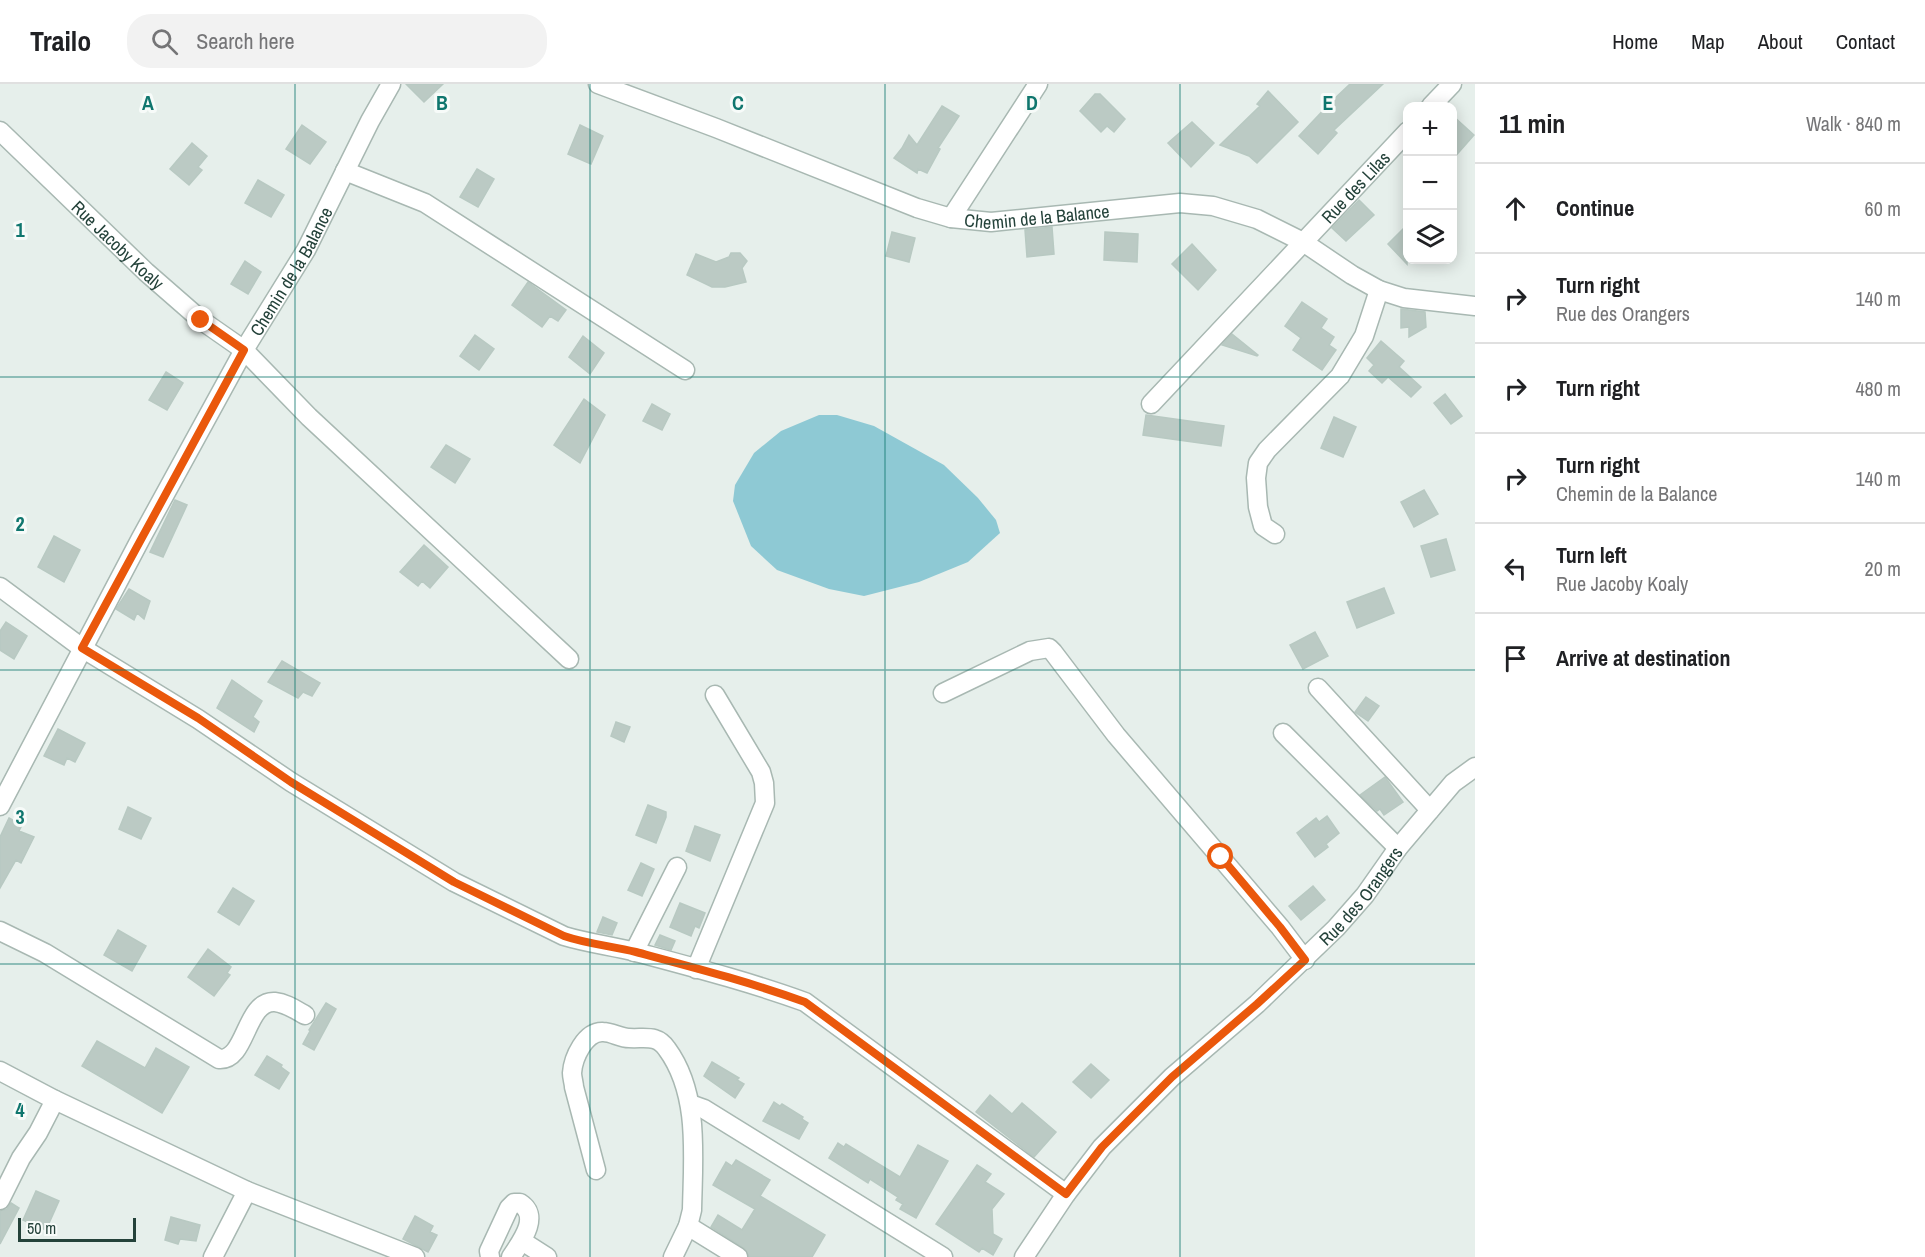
<!DOCTYPE html>
<html lang="en">
<head>
<meta charset="utf-8">
<style>
  body { margin:0; font-family:"Archivo Narrow",sans-serif; background:#f2f2f2; color:#202124 }
  .controls { position:absolute; right:18px; top:18px; display:grid; overflow:hidden; border-radius:12px; box-shadow:0 3px 15px #0003 }
  .controls button { width:54px; height:54px; display:grid; place-items:center; padding:0; border:0; border-bottom:2px solid #e0e0e0; background:#fff; color:#202124; font:30px sans-serif }
  .scale { position:absolute; left:18px; bottom:15px; width:118px; box-sizing:border-box; padding-left:6px; border:3px solid #24423a; border-top:0; font-size:16px; line-height:21px; white-space:nowrap; color:#24423a; -webkit-text-stroke:4px #f7fbf9; paint-order:stroke }
  .stop { position:absolute; width:18px; height:18px; margin:-14px; border:4px solid #ea580c; border-radius:50%; background:#fff }
  .stop.end { background:#ea580c; border-color:#fff; box-shadow:0 2px 6px #0008 }
  .list { margin:0; padding:0; list-style:none }
  h2 { display:flex; justify-content:space-between; align-items:center; height:78px; margin:0; padding:0 24px; font-size:26px }
  h2 small { font-size:20px; font-weight:400; color:#757577 }
  .list li { display:grid; grid-template-columns:39px 1fr auto; gap:18px; align-items:center; box-sizing:border-box; height:90px; padding:0 24px; border-top:2px solid #e0e0e0 }
  .list b { display:block; font-size:22px; white-space:nowrap }
  .list p { margin:0; font-size:20px; white-space:nowrap; color:#757577 }
  .list em { font-size:20px; font-style:normal; color:#757577 }
  .icon { flex:none; width:33px; height:33px; fill:none; stroke:currentColor; stroke-width:2; stroke-linecap:round; stroke-linejoin:round }
  .map { position:relative; flex:none; width:1475px; height:1173px; overflow:hidden }
  header { display:flex; align-items:center; gap:36px; box-sizing:border-box; height:84px; padding:0 30px; background:#fff; border-bottom:2px solid #e0e0e0 }
  header strong { font-size:28px }
  nav { display:flex; gap:33px; margin-inline-start:auto; font-size:21px }
  .search { width:420px; height:54px; background:#f2f2f2; display:flex; align-items:center; gap:15px; box-sizing:border-box; padding:0 21px; border-radius:24px; color:#757577; font-size:22px }
  main { display:flex }
  aside { flex:1; background:#fff }
  .map>svg:first-child { display:block }
  .water { fill:#8ec9d4 }
  .building { fill:#bbcac4; stroke:#b8c9c2; stroke-width:1.5 }
  .lines { fill:none; stroke-linecap:round; stroke-linejoin:round }
  .minor-casing { stroke:#a8b8b2; stroke-width:21 }
  .minor { stroke:#fff; stroke-width:18 }
  .route { stroke:#ea580c; stroke-width:8 }
  .grid { fill:none; stroke:#0f766e; stroke-width:1.5; stroke-opacity:0.55 }
  .labels { text-anchor:middle; dominant-baseline:central; stroke-width:6; stroke-linejoin:round; paint-order:stroke }
  .street-label { font-size:18px; fill:#24423a; stroke:#f7fbf9 }
  .grid-label { font-size:20px; text-anchor:middle; font-weight:bold; fill:#0f766e; stroke:#f7fbf9; stroke-width:6; stroke-linejoin:round; paint-order:stroke }
</style>
</head>
<body>
<header>
<strong>Trailo</strong>
<div class="search"><svg class="icon" aria-label="search" viewBox="0 0 24 24"><circle cx="10" cy="10" r="6"/><path d="M15 15l6 6"/></svg>Search here</div>
<nav><a>Home</a><a>Map</a><a>About</a><a>Contact</a></nav>
</header>
<main>
<div class="map">
<svg width="1475" height="1173" viewBox="0 0 1475 1173">
  <rect width="100%" height="100%" fill="#e6efeb"/>
  <!-- water -->
  <path class="water" d="M 819,331 L 837,331 L 874,342 L 944,381 L 978,414 L 996,436 L 1000,449 L 968,478 L 919,498 L 864,512 L 829,505 L 777,486 L 751,462 L 733,417 L 735,401 L 754,369 L 781,347 Z"/>
  <!-- building -->
  <path class="building" d="M 406,0 L 443,0 L 424,18 Z
    M 1350,0 L 1383,0 L 1334,46 L 1337,49 L 1318,70 L 1299,52 L 1331,18 Z
    M 1268,7 L 1298,38 L 1257,79 L 1249,72 L 1220,61 L 1260,22 L 1257,20 Z
    M 1095,10 L 1100,10 L 1125,35 L 1114,48 L 1107,42 L 1101,48 L 1080,27 Z
    M 942,22 L 959,32 L 938,64 L 940,65 L 927,89 L 918,85 L 917,89 L 894,74 L 902,64 L 909,51 L 917,61 Z
    M 1452,31 L 1474,51 L 1452,76 Z
    M 1192,38 L 1214,59 L 1191,83 L 1168,59 Z
    M 302,41 L 326,58 L 310,80 L 286,65 Z
    M 580,41 L 603,52 L 591,80 L 568,70 Z
    M 192,59 L 207,72 L 198,83 L 202,86 L 189,101 L 170,85 Z
    M 477,85 L 494,95 L 478,123 L 460,113 Z
    M 258,96 L 284,111 L 271,133 L 245,119 Z
    M 1359,116 L 1374,131 L 1346,157 L 1332,144 Z
    M 1407,141 L 1407,180 L 1388,160 Z
    M 1052,143 L 1054,170 L 1027,173 L 1025,146 Z
    M 892,148 L 915,154 L 909,178 L 886,172 Z
    M 1105,148 L 1138,150 L 1137,178 L 1104,176 Z
    M 1192,160 L 1216,186 L 1198,206 L 1172,180 Z
    M 731,169 L 740,169 L 747,177 L 742,184 L 746,198 L 725,203 L 712,203 L 687,191 L 696,170 L 716,178 L 729,173 Z
    M 245,177 L 261,188 L 248,210 L 231,200 Z
    M 528,198 L 566,226 L 558,237 L 550,232 L 542,243 L 512,221 Z
    M 1302,218 L 1327,235 L 1321,244 L 1334,253 L 1329,261 L 1336,266 L 1322,286 L 1293,266 L 1301,254 L 1285,242 Z
    M 1401,225 L 1425,228 L 1426,243 L 1409,253 L 1409,243 L 1401,244 Z
    M 1232,250 L 1258,271 L 1257,272 L 1222,261 Z
    M 475,251 L 494,265 L 479,286 L 460,272 Z
    M 583,252 L 604,269 L 590,290 L 569,273 Z
    M 1381,257 L 1404,277 L 1399,283 L 1421,303 L 1411,313 L 1388,293 L 1382,299 L 1369,287 L 1374,281 L 1367,274 Z
    M 166,288 L 183,299 L 167,326 L 149,316 Z
    M 1445,310 L 1462,332 L 1451,340 L 1434,319 Z
    M 584,315 L 605,331 L 580,379 L 554,361 Z
    M 652,320 L 670,330 L 662,346 L 643,337 Z
    M 1146,331 L 1224,342 L 1221,362 L 1143,351 Z
    M 1334,333 L 1356,343 L 1343,373 L 1321,364 Z
    M 446,361 L 470,375 L 455,399 L 431,383 Z
    M 1424,406 L 1438,430 L 1414,443 L 1401,418 Z
    M 175,416 L 187,421 L 163,473 L 150,468 Z
    M 54,452 L 80,466 L 64,498 L 38,483 Z
    M 1446,455 L 1455,486 L 1431,493 L 1421,462 Z
    M 424,461 L 448,483 L 430,504 L 422,497 L 418,502 L 400,488 Z
    M 1384,504 L 1394,529 L 1357,544 L 1347,518 Z
    M 129,505 L 150,517 L 144,535 L 137,529 L 134,536 L 116,525 Z
    M 6,538 L 27,552 L 14,575 L 0,566 L 0,547 Z
    M 1315,548 L 1328,572 L 1303,585 L 1290,561 Z
    M 282,577 L 320,599 L 312,612 L 303,608 L 298,614 L 268,598 Z
    M 232,596 L 262,617 L 253,633 L 259,638 L 254,648 L 217,624 Z
    M 1366,613 L 1379,622 L 1368,637 L 1355,628 Z
    M 616,638 L 630,643 L 624,658 L 611,652 Z
    M 58,645 L 85,659 L 75,678 L 67,674 L 64,681 L 44,672 Z
    M 1385,693 L 1403,718 L 1384,731 L 1380,725 L 1377,727 L 1360,711 Z
    M 648,721 L 666,728 L 666,733 L 656,759 L 636,751 Z
    M 128,723 L 151,734 L 141,755 L 119,745 Z
    M 1327,732 L 1339,749 L 1326,760 L 1328,763 L 1315,773 L 1297,749 L 1316,734 L 1319,738 Z
    M 9,734 L 22,741 L 19,747 L 34,753 L 21,779 L 16,776 L 0,804 L 0,753 Z
    M 695,742 L 720,751 L 710,777 L 686,767 Z
    M 641,779 L 654,785 L 642,812 L 628,806 Z
    M 1313,802 L 1325,816 L 1301,836 L 1289,822 Z
    M 233,804 L 254,817 L 239,841 L 218,828 Z
    M 680,819 L 705,829 L 699,844 L 695,842 L 691,852 L 670,843 Z
    M 603,833 L 617,839 L 612,851 L 597,848 Z
    M 118,846 L 146,862 L 132,887 L 104,871 Z
    M 660,851 L 675,857 L 671,866 L 655,861 Z
    M 208,865 L 231,883 L 227,889 L 230,891 L 214,912 L 188,893 Z
    M 326,919 L 336,925 L 314,966 L 303,960 L 310,947 L 309,946 Z
    M 97,957 L 145,984 L 156,964 L 189,983 L 162,1029 L 82,982 Z
    M 267,972 L 282,981 L 281,983 L 289,989 L 279,1005 L 255,991 Z
    M 712,978 L 739,994 L 737,996 L 744,1000 L 735,1014 L 704,992 Z
    M 1091,980 L 1109,996 L 1091,1014 L 1073,998 Z
    M 990,1011 L 1012,1030 L 1022,1019 L 1056,1048 L 1034,1073 L 976,1028 Z
    M 774,1018 L 780,1022 L 782,1020 L 803,1033 L 802,1035 L 808,1039 L 799,1055 L 763,1037 Z
    M 838,1059 L 844,1063 L 846,1060 L 900,1093 L 918,1061 L 948,1077 L 916,1134 L 900,1125 L 903,1120 L 896,1116 L 898,1113 L 870,1095 L 868,1099 L 829,1074 Z
    M 736,1076 L 770,1096 L 760,1112 L 825,1151 L 812,1173 L 749,1173 L 744,1164 L 711,1143 L 718,1131 L 742,1146 L 755,1125 L 713,1101 L 726,1078 L 732,1082 Z
    M 977,1081 L 991,1090 L 985,1098 L 1004,1110 L 992,1125 L 993,1150 L 1002,1155 L 993,1171 L 982,1164 L 979,1168 L 936,1140 Z
    M 36,1107 L 59,1117 L 46,1146 L 23,1136 Z
    M 11,1119 L 19,1124 L 0,1160 L 0,1127 L 7,1125 Z
    M 415,1132 L 433,1142 L 430,1148 L 437,1151 L 428,1168 L 403,1155 Z
    M 171,1133 L 200,1141 L 196,1157 L 180,1155 L 178,1160 L 165,1156 Z"/>
  <g class="lines">
    <defs>
      <g id="minor">
        <path id="s1" d="M 598,0 L 716,44 L 917,124 L 951,134 L 991,138 L 1180,119 L 1213,122 L 1257,135 L 1303,158 L 1352,191 L 1379,206 L 1404,214 L 1475,222"/>
        <path d="M 1431,22 L 1452,0"/>
        <path id="s2" d="M 0,47 L 146,188 L 201,236 L 244,266 L 309,333 L 569,575"/>
        <path d="M 345,87 L 425,119 L 685,286"/>
        <path d="M 951,134 L 1038,0"/>
        <path id="s3" d="M 1151,320 L 1408,47"/>
        <path d="M 1275,450 L 1263,442 L 1258,423 L 1256,394 L 1258,379 L 1267,366 L 1340,292 L 1364,252 L 1379,206"/>
        <path d="M 0,503 L 82,564 L 198,635 L 291,698 L 454,798 L 564,852 C 587,859 612,862 636,868 C 692,883 750,898 805,918 L 1066,1110"/>
        <path d="M 1318,604 L 1430,726"/>
        <path d="M 943,609 L 1030,567 L 1049,564 L 1053,568 L 1116,651 L 1280,843 L 1305,876"/>
        <path d="M 1283,649 L 1398,764"/>
        <path id="s4" d="M 0,722 L 141,454 L 244,266 L 306,166 L 370,37 L 391,0"/>
        <path d="M 0,847 L 45,869 L 219,975 C 247,977 245,916 275,918 C 286,919 296,926 305,931"/>
        <path d="M 634,868 L 677,783"/>
        <path d="M 696,885 L 765,719 L 764,699 L 761,688 L 715,611"/>
        <path d="M 0,987 L 55,1016 L 247,1107 L 415,1173"/>
        <path d="M 690,1020 L 704,1025 L 943,1173"/>
        <path d="M 596,1086 L 574,1003 C 574,999 572,994 572,989 C 573,974 585,947 603,948 C 612,948 620,954 629,954 C 645,955 657,950 667,965 C 700,1010 693,1073 692,1126 L 688,1142 L 673,1173"/>
        <path d="M 0,1116 L 21,1074 L 38,1049 L 55,1016"/>
        <path d="M 688,1142 L 738,1173"/>
        <path d="M 522,1157 L 547,1173"/>
        <path d="M 213,1173 L 247,1107"/>
        <path d="M 490,1173 L 489,1167 L 509,1124 L 514,1119 L 520,1119 C 541,1132 521,1158 511,1173"/>
        <path id="s5" d="M 1024,1173 L 1066,1110 L 1102,1063 L 1172,993 L 1257,920 L 1336,844 L 1365,811 L 1398,764 L 1453,699 L 1475,683"/>
      </g>
    </defs>
    <!-- minor casing -->
    <use href="#minor" class="minor-casing"/>
    <!-- minor -->
    <use href="#minor" class="minor"/>
  </g>
  <g class="lines">
    <!-- route -->
    <path class="route" d="M 201,236 L 244,266 L 82,564 L 198,634 L 291,698 L 454,798 L 564,852 C 587,860 612,862 636,868 C 692,883 750,898 805,918 L 1066,1110 L 1102,1063 L 1172,993 L 1257,920 L 1305,876 L 1280,843 L 1221,773"/>
  </g>
  <!-- grid -->
  <path class="grid" d="M 295,0 L 295,1173M 590,0 L 590,1173M 885,0 L 885,1173M 1180,0 L 1180,1173M 0,293 L 1475,293M 0,586 L 1475,586M 0,880 L 1475,880"/>
  <g class="labels">
    <!-- street labels -->
    <g class="street-label">
      <text stroke="none"><textPath href="#s3" startOffset="298">Rue des Lilas</textPath></text>
      <text stroke="none"><textPath href="#s1" startOffset="464">Chemin de la Balance</textPath></text>
      <text stroke="none"><textPath href="#s2" startOffset="164">Rue Jacoby Koaly</textPath></text>
      <text stroke="none"><textPath href="#s4" startOffset="609">Chemin de la Balance</textPath></text>
      <text stroke="none"><textPath href="#s5" startOffset="496">Rue des Orangers</textPath></text>
    </g>
  </g>
  <g class="grid-label">
    <text x="148" y="26">A</text>
    <text x="442" y="26">B</text>
    <text x="738" y="26">C</text>
    <text x="1032" y="26">D</text>
    <text x="1328" y="26">E</text>
    <text x="20" y="153">1</text>
    <text x="20" y="447">2</text>
    <text x="20" y="740">3</text>
    <text x="20" y="1033">4</text>
  </g>
</svg>
<div class="controls">
<button>+</button>
<button>−</button>
<button><svg class="icon" aria-label="layers" viewBox="0 0 24 24"><path d="M12 4l9 5-9 5-9-5zM3 14l9 5 9-5"/></svg></button>
</div>
<div class="scale">50 m</div>
<div class="stop" style="left:1221px;top:773px"></div>
<div class="stop end" style="left:201px;top:236px"></div>
</div>
<aside>
<h2>11 min<small>Walk · 840 m</small></h2>
<ul class="list">
<li><svg class="icon" aria-label="ahead" viewBox="0 0 24 24"><path d="M12 20V5M6 11l6-6 6 6"/></svg><div><b>Continue</b></div><em>60 m</em></li>
<li><svg class="icon" aria-label="right" viewBox="0 0 24 24"><path d="M7 20v-9h11M14 6l5 5-5 5"/></svg><div><b>Turn right</b><p>Rue des Orangers</p></div><em>140 m</em></li>
<li><svg class="icon" aria-label="right" viewBox="0 0 24 24"><path d="M7 20v-9h11M14 6l5 5-5 5"/></svg><div><b>Turn right</b></div><em>480 m</em></li>
<li><svg class="icon" aria-label="right" viewBox="0 0 24 24"><path d="M7 20v-9h11M14 6l5 5-5 5"/></svg><div><b>Turn right</b><p>Chemin de la Balance</p></div><em>140 m</em></li>
<li><svg class="icon" aria-label="left" viewBox="0 0 24 24"><path d="M17 20v-9H6M10 6l-5 5 5 5"/></svg><div><b>Turn left</b><p>Rue Jacoby Koaly</p></div><em>20 m</em></li>
<li><svg class="icon" aria-label="arrive" viewBox="0 0 24 24"><path d="M6 21V4h12l-3 4 3 4H6"/></svg><div><b>Arrive at destination</b></div></li>
</ul>
</aside>
</main>
</body>
</html>
